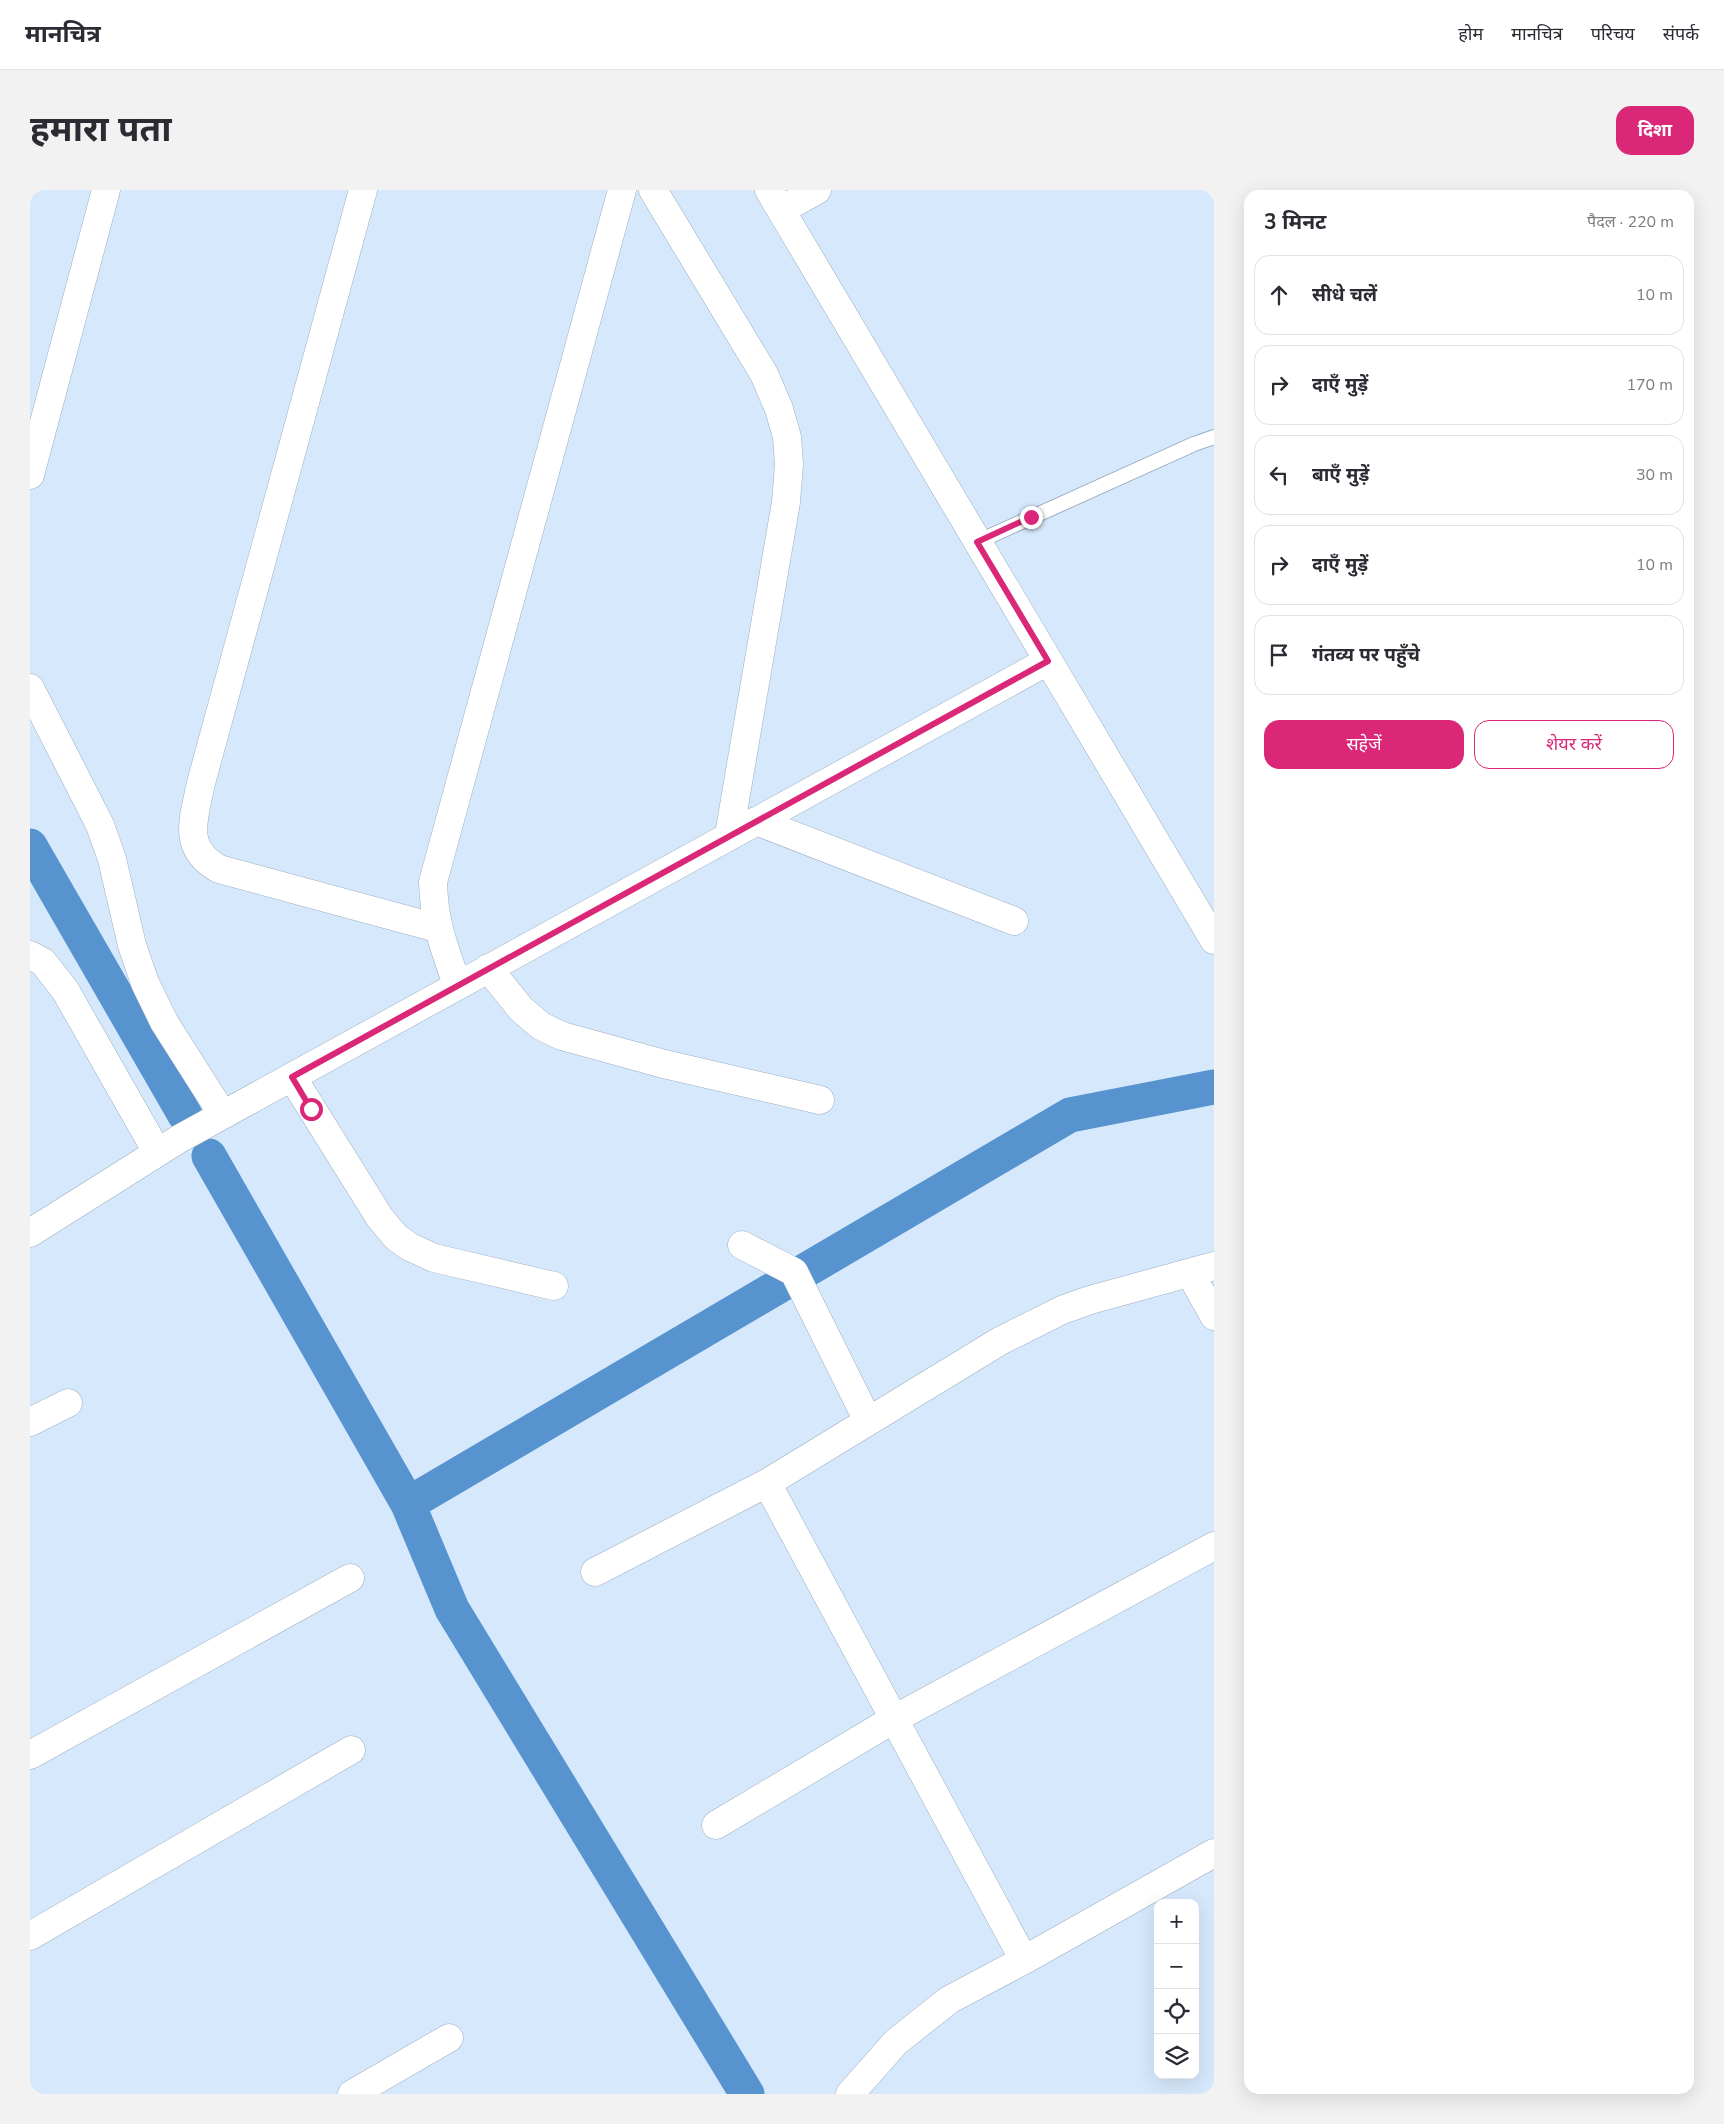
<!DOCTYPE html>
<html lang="hi">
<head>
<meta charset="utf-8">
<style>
  body { margin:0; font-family:"Nunito Sans","Noto Sans Devanagari",sans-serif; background:#f2f2f3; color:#2b2b33 }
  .controls { position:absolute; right:15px; bottom:15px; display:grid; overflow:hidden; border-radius:10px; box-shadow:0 5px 20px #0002 }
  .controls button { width:45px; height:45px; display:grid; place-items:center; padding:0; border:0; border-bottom:1px solid #e1e1e2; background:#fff; color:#2b2b33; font:25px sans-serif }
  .stop { position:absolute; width:15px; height:15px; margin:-11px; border:4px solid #db2777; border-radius:50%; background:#fff }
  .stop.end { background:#db2777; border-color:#fff; box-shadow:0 1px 5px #0008 }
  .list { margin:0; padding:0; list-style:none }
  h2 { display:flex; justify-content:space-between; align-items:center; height:65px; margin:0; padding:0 20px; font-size:21px }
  h2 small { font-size:16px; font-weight:400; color:#7c7c81 }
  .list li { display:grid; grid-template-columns:32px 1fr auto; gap:15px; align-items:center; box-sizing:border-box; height:80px; margin:0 10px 10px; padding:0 10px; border:1px solid #e1e1e2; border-radius:15px }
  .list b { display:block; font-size:19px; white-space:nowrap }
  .list em { font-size:16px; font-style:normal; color:#7c7c81 }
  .actions { display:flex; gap:10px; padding:15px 20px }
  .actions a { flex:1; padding:11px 0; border:1px solid #db2777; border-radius:15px; text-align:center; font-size:18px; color:#db2777 }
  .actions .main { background:#db2777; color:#fff }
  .icon { flex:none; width:28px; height:28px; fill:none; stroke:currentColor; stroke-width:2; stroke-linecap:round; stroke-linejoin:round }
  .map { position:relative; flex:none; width:1184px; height:1904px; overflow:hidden; border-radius:15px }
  header { display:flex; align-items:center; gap:30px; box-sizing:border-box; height:70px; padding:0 25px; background:#fff; border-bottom:1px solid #e1e1e2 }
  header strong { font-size:24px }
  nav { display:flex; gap:28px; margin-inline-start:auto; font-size:18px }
  .intro { display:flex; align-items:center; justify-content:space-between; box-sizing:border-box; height:120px; padding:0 30px }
  h1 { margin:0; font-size:35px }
  .button { padding:12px 22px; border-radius:15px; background:#db2777; color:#fff; font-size:18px; font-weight:700 }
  main { display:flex; gap:30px; padding:0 30px }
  aside { flex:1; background:#fff; border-radius:15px; box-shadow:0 5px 20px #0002 }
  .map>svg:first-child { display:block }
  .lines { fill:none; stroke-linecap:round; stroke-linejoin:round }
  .canal { stroke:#5793ce; stroke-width:35 }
  .lane-casing { stroke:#9daec1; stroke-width:16 }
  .street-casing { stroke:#9daec1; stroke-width:29 }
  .primary-casing { stroke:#9daec1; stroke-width:29 }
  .lane { stroke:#fff; stroke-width:14 }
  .street { stroke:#fff; stroke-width:28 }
  .primary { stroke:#fff; stroke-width:28 }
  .route { stroke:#db2777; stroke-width:6 }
</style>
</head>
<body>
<header>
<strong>मानचित्र</strong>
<nav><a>होम</a><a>मानचित्र</a><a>परिचय</a><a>संपर्क</a></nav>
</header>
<div class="intro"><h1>हमारा पता</h1><a class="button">दिशा</a></div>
<main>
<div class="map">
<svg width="1184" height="1904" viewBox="0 0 1184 1904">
  <rect width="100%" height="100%" fill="#d6e9fc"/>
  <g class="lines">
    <!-- canal -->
    <path class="canal" d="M 0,656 L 155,925
      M 179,966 L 378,1314 L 422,1419 L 717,1904
      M 378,1314 L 1040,925 L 1184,897"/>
    <defs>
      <path id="lane" d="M 947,352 L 1164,254 L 1184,247"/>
      <path id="street" d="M 333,0 L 171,593 C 164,628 151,658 189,679 L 407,738
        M 623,0 L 734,184 L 749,219 L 757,247 L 759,274 L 756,312 L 699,645
        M 751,20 L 787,0
        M 0,285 L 76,0
        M 0,498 L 70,635 L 82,669 L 102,755 L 115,793 L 134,832 L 193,925
        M 726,631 L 984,731
        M 0,765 L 13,772 L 35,800 L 127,962
        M 458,778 L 491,819 L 511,836 L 532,846 L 634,874 L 790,910
        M 427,794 C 414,757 404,733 403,692 L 592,0
        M 262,887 L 350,1028 L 366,1047 L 380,1057 L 404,1068 L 524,1096
        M 0,1043 L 149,949 L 1018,471
        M 712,1055 L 764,1082 L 838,1231
        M 1160,1083 L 1184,1126
        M 0,1232 L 38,1213
        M 737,1293 L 994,1770
        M 565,1382 L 737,1293 L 970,1151 L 1032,1120 L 1060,1110 L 1184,1076
        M 0,1565 L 320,1388
        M 686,1635 L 864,1529 L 1184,1356
        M 0,1746 L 321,1560
        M 322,1904 L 419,1848
        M 820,1904 L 866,1852 L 919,1810 L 994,1770 L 1184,1663"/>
      <path id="primary" d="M 739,0 L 1184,750"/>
    </defs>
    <!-- lane casing -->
    <use href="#lane" class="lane-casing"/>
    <!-- street casing -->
    <use href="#street" class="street-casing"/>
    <!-- primary casing -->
    <use href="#primary" class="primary-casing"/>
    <!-- lane -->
    <use href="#lane" class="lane"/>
    <!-- street -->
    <use href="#street" class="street"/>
    <!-- primary -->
    <use href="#primary" class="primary"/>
  </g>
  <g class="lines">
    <!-- route -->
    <path class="route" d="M 281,919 L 262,887 L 1018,471 L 947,352 L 1001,327"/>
  </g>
</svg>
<div class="controls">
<button>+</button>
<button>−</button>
<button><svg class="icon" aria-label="locate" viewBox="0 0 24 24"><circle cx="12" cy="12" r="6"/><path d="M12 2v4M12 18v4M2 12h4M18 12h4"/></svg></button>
<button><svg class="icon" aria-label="layers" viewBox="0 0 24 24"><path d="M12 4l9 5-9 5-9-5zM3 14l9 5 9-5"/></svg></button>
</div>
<div class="stop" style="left:281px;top:919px"></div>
<div class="stop end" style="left:1001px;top:327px"></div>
</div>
<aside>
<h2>3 मिनट<small>पैदल · 220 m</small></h2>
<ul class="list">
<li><svg class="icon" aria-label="ahead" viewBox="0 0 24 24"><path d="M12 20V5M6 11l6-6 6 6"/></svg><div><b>सीधे चलें</b></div><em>10 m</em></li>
<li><svg class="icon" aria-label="right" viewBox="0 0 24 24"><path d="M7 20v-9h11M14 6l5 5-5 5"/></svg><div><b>दाएँ मुड़ें</b></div><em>170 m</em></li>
<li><svg class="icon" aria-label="left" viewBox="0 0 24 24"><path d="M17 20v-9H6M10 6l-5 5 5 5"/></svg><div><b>बाएँ मुड़ें</b></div><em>30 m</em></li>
<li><svg class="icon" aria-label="right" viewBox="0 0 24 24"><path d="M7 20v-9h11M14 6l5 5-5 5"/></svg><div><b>दाएँ मुड़ें</b></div><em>10 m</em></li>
<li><svg class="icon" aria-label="arrive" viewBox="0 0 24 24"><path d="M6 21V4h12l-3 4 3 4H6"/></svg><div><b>गंतव्य पर पहुँचे</b></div></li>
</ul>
<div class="actions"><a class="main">सहेजें</a><a>शेयर करें</a></div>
</aside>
</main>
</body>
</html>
